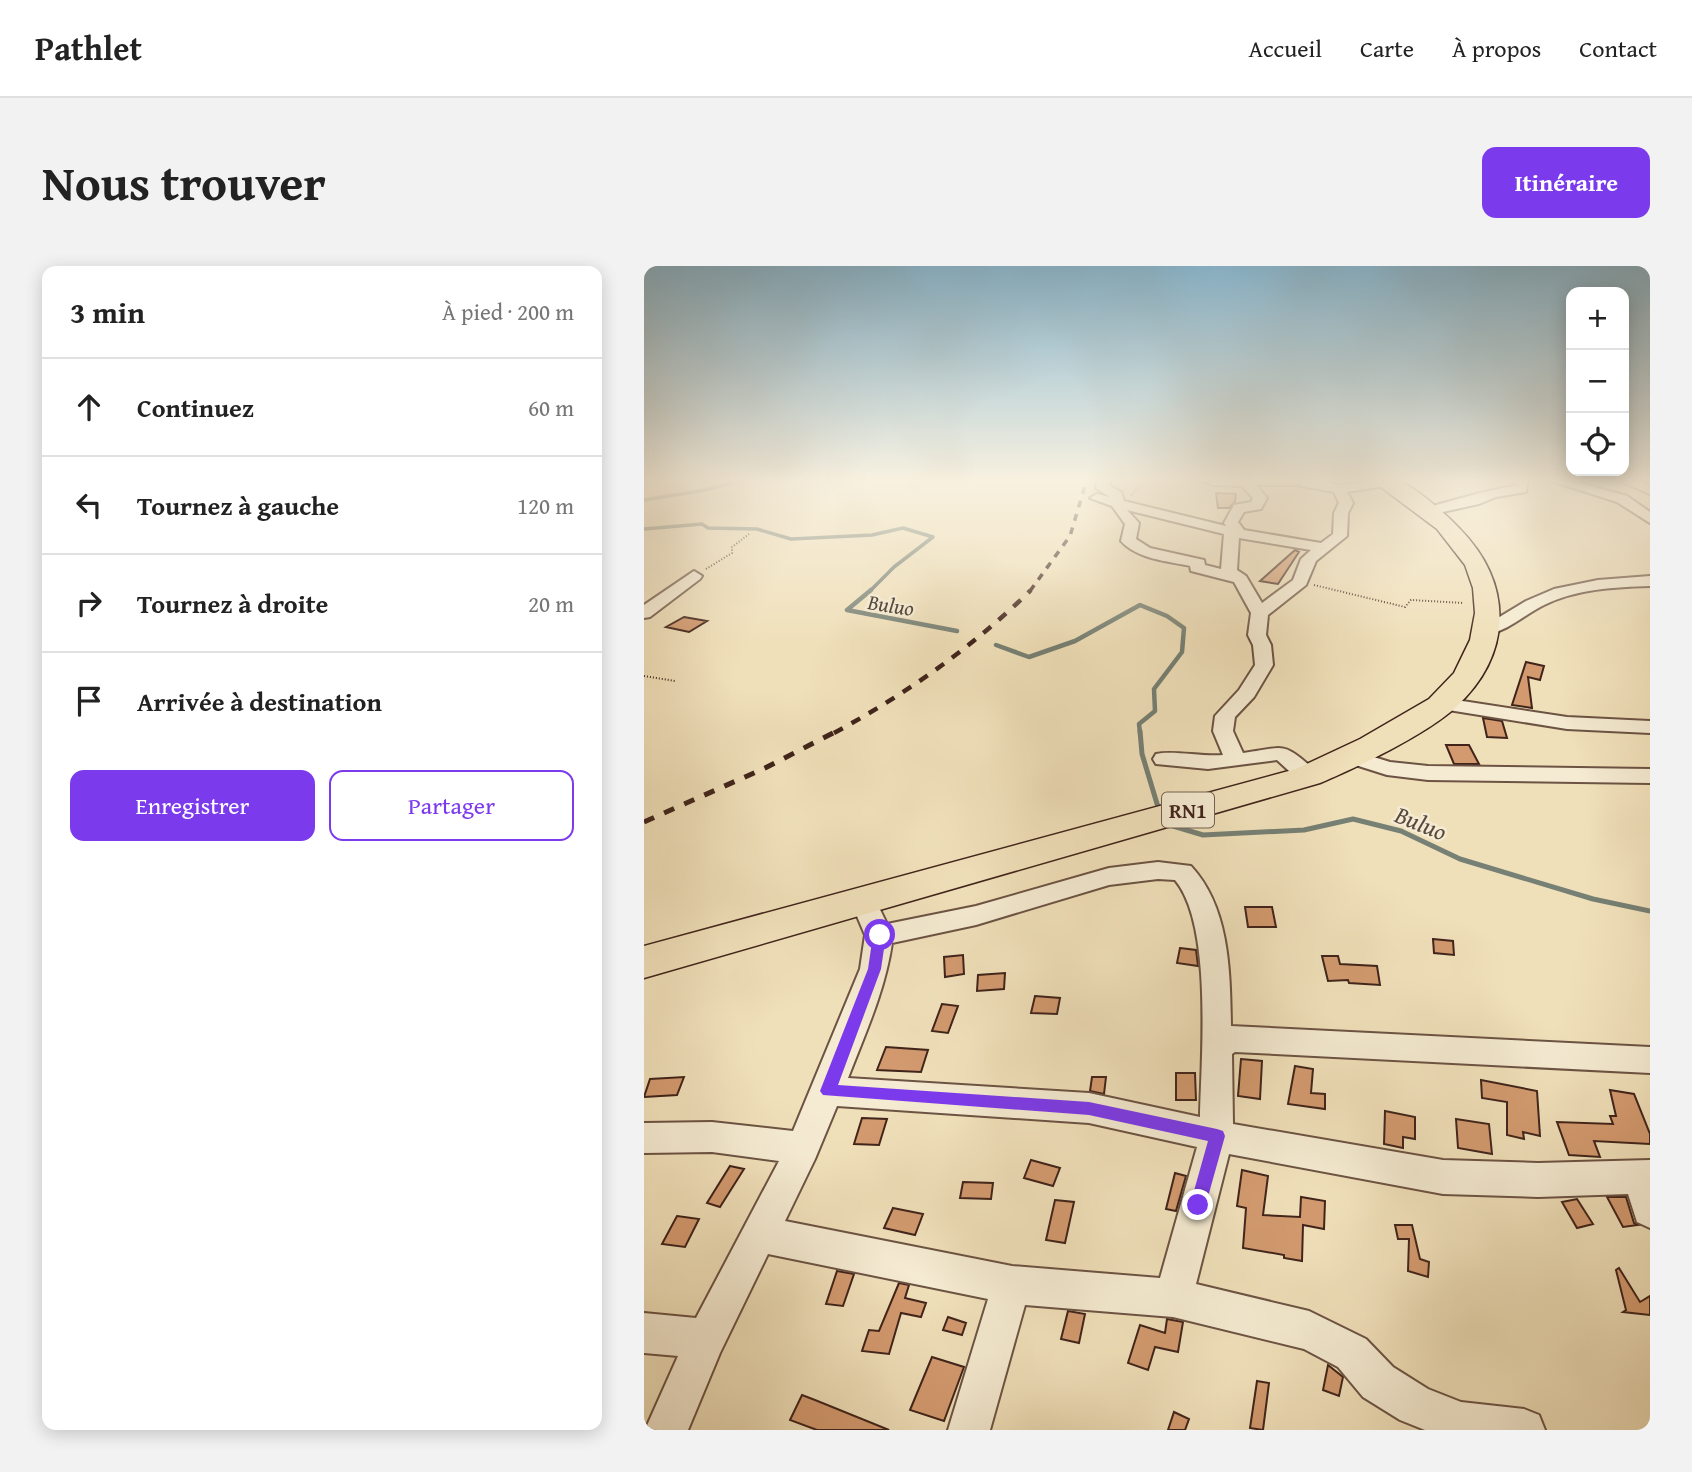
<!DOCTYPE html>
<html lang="fr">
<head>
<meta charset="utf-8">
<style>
  body { margin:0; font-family:"Gentium Book Plus",serif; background:#f2f2f2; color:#222 }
  .controls { position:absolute; right:21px; top:21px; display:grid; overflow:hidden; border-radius:14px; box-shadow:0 4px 18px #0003 }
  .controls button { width:63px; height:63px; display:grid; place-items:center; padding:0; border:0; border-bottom:2px solid #e0e0e0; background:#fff; color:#222; font:35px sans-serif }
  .stop { position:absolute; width:21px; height:21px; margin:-16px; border:5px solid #7c3aed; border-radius:50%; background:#fff }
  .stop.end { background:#7c3aed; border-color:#fff; box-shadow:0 2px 7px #0008 }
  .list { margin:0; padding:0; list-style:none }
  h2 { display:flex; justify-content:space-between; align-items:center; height:91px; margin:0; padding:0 28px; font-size:30px }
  h2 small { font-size:23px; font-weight:400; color:#767676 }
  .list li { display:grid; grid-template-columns:46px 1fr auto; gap:21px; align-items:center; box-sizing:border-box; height:98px; padding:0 28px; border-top:2px solid #e0e0e0 }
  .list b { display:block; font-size:26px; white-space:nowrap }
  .list em { font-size:23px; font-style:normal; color:#767676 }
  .actions { display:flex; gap:14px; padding:21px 28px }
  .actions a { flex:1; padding:16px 0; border:2px solid #7c3aed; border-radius:14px; text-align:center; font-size:24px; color:#7c3aed }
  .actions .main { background:#7c3aed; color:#fff }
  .icon { flex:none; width:38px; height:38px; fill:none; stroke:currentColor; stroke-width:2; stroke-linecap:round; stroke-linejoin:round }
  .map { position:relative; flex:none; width:1006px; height:1164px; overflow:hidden; border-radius:14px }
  header { display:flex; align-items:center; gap:42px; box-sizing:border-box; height:98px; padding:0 35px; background:#fff; border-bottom:2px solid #e0e0e0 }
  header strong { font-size:33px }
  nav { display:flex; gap:38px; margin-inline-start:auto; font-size:24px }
  .intro { display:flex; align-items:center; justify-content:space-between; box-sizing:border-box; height:168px; padding:0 42px }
  h1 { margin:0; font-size:49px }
  .button { padding:18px 32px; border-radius:14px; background:#7c3aed; color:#fff; font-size:24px; font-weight:700 }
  main { display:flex; gap:42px; padding:0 42px }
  aside { flex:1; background:#fff; border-radius:14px; box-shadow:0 4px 18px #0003 }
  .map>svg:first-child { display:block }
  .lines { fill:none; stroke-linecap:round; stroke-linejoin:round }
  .stream-far2 { stroke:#768074; stroke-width:3.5 }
  .stream-far1 { stroke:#768074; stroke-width:4.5 }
  .stream { stroke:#768074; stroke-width:5 }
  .building { fill:#d39a6f; stroke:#40241b; stroke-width:2 }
  .minor-casing { stroke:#6c5343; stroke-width:4 }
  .highway-casing { stroke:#40241b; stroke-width:3 }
  .path { stroke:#40241b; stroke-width:2; stroke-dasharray:1 2; stroke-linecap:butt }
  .minor { fill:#f5ebd2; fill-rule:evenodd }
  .highway { fill:#f0e0ba; fill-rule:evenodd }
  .rail-far2 { stroke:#40241b; stroke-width:3.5; stroke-dasharray:7 7; stroke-linecap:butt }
  .rail-far1 { stroke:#40241b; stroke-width:4.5; stroke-dasharray:10 10; stroke-linecap:butt }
  .rail { stroke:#40241b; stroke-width:5; stroke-dasharray:11 11; stroke-linecap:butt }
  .route { fill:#7c3aed }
  .labels { text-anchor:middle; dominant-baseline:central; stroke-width:5; stroke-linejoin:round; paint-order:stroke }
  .far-water-label { font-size:21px; font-style:italic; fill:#564a40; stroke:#f5ebd2 }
  .shield { fill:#f5ebd2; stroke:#766052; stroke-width:2 }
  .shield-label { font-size:21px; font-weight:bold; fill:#40241b }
  .water-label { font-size:24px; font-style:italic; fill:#564a40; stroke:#f5ebd2 }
</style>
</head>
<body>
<header>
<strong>Pathlet</strong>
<nav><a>Accueil</a><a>Carte</a><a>À propos</a><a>Contact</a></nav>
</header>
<div class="intro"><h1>Nous trouver</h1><a class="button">Itinéraire</a></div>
<main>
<aside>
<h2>3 min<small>À pied · 200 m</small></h2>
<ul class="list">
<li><svg class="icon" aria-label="ahead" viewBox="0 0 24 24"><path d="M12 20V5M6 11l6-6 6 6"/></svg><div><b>Continuez</b></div><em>60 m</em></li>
<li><svg class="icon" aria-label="left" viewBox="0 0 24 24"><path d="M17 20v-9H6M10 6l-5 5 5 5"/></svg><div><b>Tournez à gauche</b></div><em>120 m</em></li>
<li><svg class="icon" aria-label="right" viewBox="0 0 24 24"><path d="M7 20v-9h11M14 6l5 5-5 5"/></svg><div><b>Tournez à droite</b></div><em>20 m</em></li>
<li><svg class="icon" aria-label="arrive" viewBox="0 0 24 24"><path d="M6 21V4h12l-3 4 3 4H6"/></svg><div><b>Arrivée à destination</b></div></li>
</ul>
<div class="actions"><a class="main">Enregistrer</a><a>Partager</a></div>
</aside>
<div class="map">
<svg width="1006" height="1164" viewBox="0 0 1006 1164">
  <rect width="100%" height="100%" fill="#f0e0ba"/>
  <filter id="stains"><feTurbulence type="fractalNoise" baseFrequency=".00286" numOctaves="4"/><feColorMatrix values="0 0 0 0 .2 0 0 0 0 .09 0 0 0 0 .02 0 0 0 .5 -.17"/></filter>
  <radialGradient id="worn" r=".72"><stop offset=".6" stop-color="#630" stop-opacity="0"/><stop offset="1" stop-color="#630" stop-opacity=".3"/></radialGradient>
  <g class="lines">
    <!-- stream-far2 -->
    <path class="stream-far2" d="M 0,234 L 61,224 L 102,213
      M 0,263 L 58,258 L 64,262 L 113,263 L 147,273 L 228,269 L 259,262 L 289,271 L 250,301 L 226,325"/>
    <!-- stream-far1 -->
    <path class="stream-far1" d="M 227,324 L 203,344 L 313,365
      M 352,379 L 385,391 L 431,375 L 496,339 L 523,350 L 540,362 L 538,386 L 510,423 L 511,445 L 495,458 L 496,467"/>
    <!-- stream -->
    <path class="stream" d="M 496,465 L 498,488 L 514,541
      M 529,560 L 559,569 L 660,564 L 709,553 L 757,565 L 816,593 L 949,633 L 1006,645"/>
  </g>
  <!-- building -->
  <path class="building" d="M 572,227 L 592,228 L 591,236 L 585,242 L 574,242 Z
    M 651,284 L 655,286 L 634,318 L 616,315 Z
    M 40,351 L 63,355 L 45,366 L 22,361 Z
    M 882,396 L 900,400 L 896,414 L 884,411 L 888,442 L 868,439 Z
    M 839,452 L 858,455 L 863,472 L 843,471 Z
    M 802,479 L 825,479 L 835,498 L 810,498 Z
    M 601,641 L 628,641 L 632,661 L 604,661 Z
    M 789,673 L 809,675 L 810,689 L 790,687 Z
    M 536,682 L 552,684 L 554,700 L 533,697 Z
    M 319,689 L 320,708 L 301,711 L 300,691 Z
    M 678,690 L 694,690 L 696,698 L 733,700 L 736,719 L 705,717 L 704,714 L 684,715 Z
    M 361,707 L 360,723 L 333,725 L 334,709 Z
    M 391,730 L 416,732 L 413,748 L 387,747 Z
    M 298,738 L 314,740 L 304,767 L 288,765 Z
    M 242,781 L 284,784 L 277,806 L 233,804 Z
    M 597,793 L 618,795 L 616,833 L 594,830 Z
    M 651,800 L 669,803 L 667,827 L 681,828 L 681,843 L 644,838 Z
    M 532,807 L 551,807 L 552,834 L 532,834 Z
    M 40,811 L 33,829 L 0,831 L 6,813 Z
    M 448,811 L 462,811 L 460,828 L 446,825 Z
    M 837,814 L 893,825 L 896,870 L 879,866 L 880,873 L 863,869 L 863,836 L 838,832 Z
    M 966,824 L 990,828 L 1006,868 L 1006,878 L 950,875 L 956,891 L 925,889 L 913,856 L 969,858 L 966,850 L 972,850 Z
    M 741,845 L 771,851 L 771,873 L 759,871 L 759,882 L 740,878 Z
    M 218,852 L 243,853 L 235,879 L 210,878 Z
    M 812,853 L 845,858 L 848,888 L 814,882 Z
    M 387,894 L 416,902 L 409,920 L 380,912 Z
    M 86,900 L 100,903 L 76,941 L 63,937 Z
    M 598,904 L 624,910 L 619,949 L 656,951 L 657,931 L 681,935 L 680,963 L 659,959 L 658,995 L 640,992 L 640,989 L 599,982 L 602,942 L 593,940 Z
    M 531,907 L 542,910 L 532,945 L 522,943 Z
    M 319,916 L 349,917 L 347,933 L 316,932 Z
    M 963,931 L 982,931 L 990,957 L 994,959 L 979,961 Z
    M 933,933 L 949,958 L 933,962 L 918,936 Z
    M 411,934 L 430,936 L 421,977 L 402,974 Z
    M 249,942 L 279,948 L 271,969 L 240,962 Z
    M 33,950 L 55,953 L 41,981 L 18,978 Z
    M 751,959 L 768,959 L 776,993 L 785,996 L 784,1011 L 764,1005 L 765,973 L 754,973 Z
    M 975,1002 L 996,1036 L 1006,1030 L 1006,1049 L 979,1046 L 982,1044 L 972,1004 Z
    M 193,1005 L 210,1008 L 199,1040 L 182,1038 Z
    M 255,1017 L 265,1019 L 261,1032 L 282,1037 L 277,1051 L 257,1047 L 245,1088 L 218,1085 L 225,1064 L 235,1065 Z
    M 424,1045 L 441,1048 L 435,1077 L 417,1073 Z
    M 304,1051 L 322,1057 L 318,1069 L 299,1064 Z
    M 523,1053 L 539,1056 L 534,1086 L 511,1081 L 504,1104 L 484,1097 L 496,1059 L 521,1067 Z
    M 288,1091 L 320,1101 L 300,1155 L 266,1144 Z
    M 684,1099 L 699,1111 L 695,1130 L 679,1124 Z
    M 613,1115 L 625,1117 L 619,1164 L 606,1162 Z
    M 158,1129 L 171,1134 L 245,1164 L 173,1164 L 146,1154 Z
    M 530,1146 L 545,1153 L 541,1164 L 524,1164 Z"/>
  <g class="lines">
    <defs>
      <path id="minor" d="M 454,213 L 466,213 L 466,220 L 477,226 L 480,235 L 582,260 L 580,257 L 590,239 L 607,236 L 609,232 L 598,220 L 569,219 L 554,213 L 664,213 L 695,219 L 747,213 L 747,219 L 703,226 L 709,237 L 704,247 L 703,270 L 672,295 L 662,319 L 624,349 L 622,369 L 627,379 L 629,399 L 610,431 L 591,451 L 589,465 L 599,487 C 643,481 637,475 672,505 L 675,510 L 672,515 L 656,515 L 633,494 L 564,503 L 512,498 L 509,493 L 512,488 C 528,484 559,491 579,489 L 569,465 L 571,450 L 595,424 L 611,399 L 609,379 L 604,369 L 607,347 L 590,316 L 547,305 L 546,300 C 523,295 493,293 477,275 L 481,258 L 468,240 L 446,232 L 453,228 L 466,231 L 452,222 ZM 612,219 L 652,219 L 690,226 L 695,237 L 690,247 L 689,268 L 677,277 L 600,264 L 594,256 L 600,246 L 617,243 L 623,232 ZM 483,244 L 580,268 L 577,303 L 561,299 L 560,294 L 506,282 L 492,273 L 495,257 ZM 595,272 L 667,284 L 657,293 L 649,314 L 618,337 L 602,310 L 593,304 Z
        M 872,213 L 884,213 L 882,226 L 852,231 L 835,238 L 785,249 L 778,245 L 780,242 C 810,235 840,224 871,220 Z
        M 901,213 L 921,213 L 983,230 L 1006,246 L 1006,257 L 973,236 Z
        M 971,213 L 989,213 L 1006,219 L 1006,228 Z
        M 50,305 L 58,310 L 56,313 L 6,351 L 0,352 L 0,339 Z
        M 1006,310 L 1006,320 C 971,321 932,323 900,339 C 880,349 865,364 843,369 L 834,364 L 882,335 L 910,323 L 954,314 Z
        M 799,432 L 923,451 L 1006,455 L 1006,467 L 923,463 L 792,442 L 789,438 L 792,434 Z
        M 710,485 L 746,496 L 784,500 L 1006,503 L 1006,517 L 784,514 L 743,509 L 702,496 L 699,491 L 702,486 Z
        M 514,596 L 547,600 C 586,642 586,706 587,760 L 1006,781 L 1006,807 L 591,786 L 588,788 L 589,858 L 799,894 L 894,897 L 1006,894 L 1006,962 L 993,956 L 984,928 L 894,931 L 799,928 L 585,888 L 552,1018 L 665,1045 L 722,1073 L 749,1101 L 784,1123 L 817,1136 L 880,1143 L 895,1149 L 901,1164 L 781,1164 L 756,1154 L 719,1131 L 694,1101 L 660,1083 L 529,1051 L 381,1039 L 346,1164 L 304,1164 L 344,1033 L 124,988 L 76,1087 L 44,1164 L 1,1164 L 34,1090 L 0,1087 L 0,1047 L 52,1052 L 135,895 L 68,886 L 0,887 L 0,857 L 68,856 L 149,865 L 216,703 L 221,669 L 207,636 L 211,629 L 220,627 L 229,629 L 243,658 L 332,640 L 465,602 ZM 514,613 L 531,614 C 569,659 557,793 556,851 L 445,827 L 204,812 C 221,768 241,725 248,677 L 332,659 L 465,619 ZM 193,840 L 445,857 L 553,881 L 516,1012 L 368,1000 L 141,955 L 171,893 Z"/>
      <path id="highway" d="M 726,213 C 733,213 741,212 748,213 C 767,216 803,249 816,263 C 870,318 869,389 811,442 C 781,469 714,501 676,517 L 0,712 L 0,680 L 652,503 L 716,473 L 785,433 L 810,407 L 826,374 L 831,347 L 829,322 L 821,299 L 793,263 Z"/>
    </defs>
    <!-- minor casing -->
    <use href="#minor" class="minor-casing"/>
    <!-- highway casing -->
    <use href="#highway" class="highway-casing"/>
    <!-- path -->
    <path class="path" d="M 487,229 L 496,220 L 510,213
      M 62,303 L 88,287 L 88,281 L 105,268
      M 670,319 L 761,341 L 767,334 L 820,337
      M 0,410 L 31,415"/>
    <!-- minor -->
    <use href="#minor" class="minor"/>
    <!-- highway -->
    <use href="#highway" class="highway"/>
    <!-- rail-far2 -->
    <path class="rail-far2" d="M 386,325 L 426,270 L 443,213"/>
    <!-- rail-far1 -->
    <path class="rail-far1" d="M 190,467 C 262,428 329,381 387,324"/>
    <!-- rail -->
    <path class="rail" d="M 0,556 L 121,502 L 193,465"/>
  </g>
  <!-- sky -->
  <linearGradient id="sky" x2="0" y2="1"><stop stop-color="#89b8d1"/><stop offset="0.57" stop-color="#f8f1e0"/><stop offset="1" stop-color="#f8f1e0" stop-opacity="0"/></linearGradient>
  <rect width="1006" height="376" fill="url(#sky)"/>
  <!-- route -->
  <path class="route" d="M 236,664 L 242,669 L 237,703 L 194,819 L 445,836 L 573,863 L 579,865 L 581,870 L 560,945 L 554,947 L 548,945 L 546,939 L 564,875 L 445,849 L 179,829 L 176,825 L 224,703 L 229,669 Z"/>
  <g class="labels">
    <!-- far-water labels -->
    <g class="far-water-label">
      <text transform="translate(247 339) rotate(9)">Buluo</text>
    </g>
    <!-- shield labels -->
    <rect class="shield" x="518" y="526.5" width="52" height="35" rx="5"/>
    <g class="shield-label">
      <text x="544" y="544">RN1</text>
    </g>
    <!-- water labels -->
    <g class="water-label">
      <text transform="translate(777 557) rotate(22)">Buluo</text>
    </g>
  </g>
  <rect width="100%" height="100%" filter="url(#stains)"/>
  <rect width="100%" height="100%" fill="url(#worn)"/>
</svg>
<div class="controls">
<button>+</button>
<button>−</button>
<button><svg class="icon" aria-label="locate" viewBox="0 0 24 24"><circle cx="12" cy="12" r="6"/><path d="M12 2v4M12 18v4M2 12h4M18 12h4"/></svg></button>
</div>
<div class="stop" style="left:236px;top:669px"></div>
<div class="stop end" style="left:554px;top:939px"></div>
</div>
</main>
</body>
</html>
